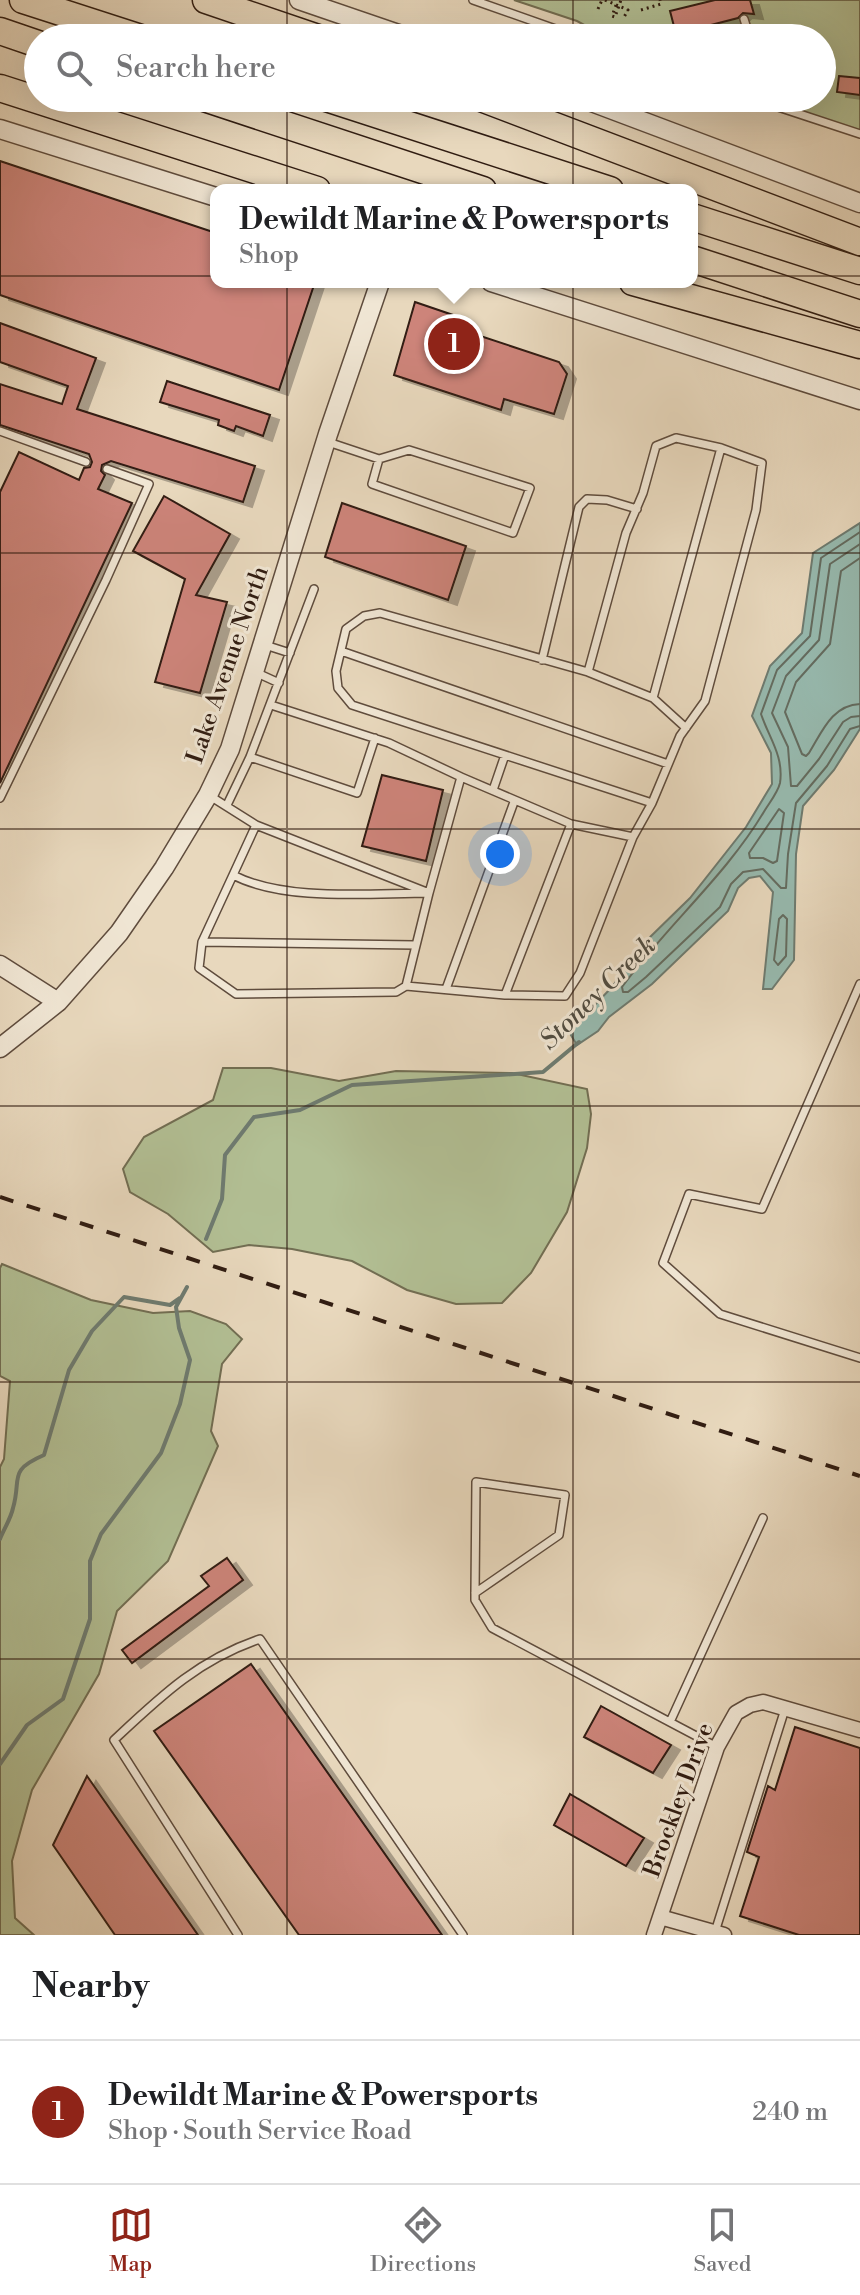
<!DOCTYPE html>
<html lang="en">
<head>
<meta charset="utf-8">
<style>
  body { margin:0; font-family:"Libre Bodoni",serif; background:#f2f2f2; color:#202124 }
  .you { position:absolute; left:500px; top:854px; width:28px; height:28px; margin:-20px; border:6px solid #fff; border-radius:50%; background:#1a73e8; box-shadow:0 0 0 12px #1a73e833 }
  .badge { display:grid; place-items:center; width:52px; height:52px; border-radius:50%; background:#8f2418; color:#fff; font-size:26px; font-weight:700 }
  .pin { position:absolute; translate:-50% -50%; border:4px solid #fff; box-shadow:0 2px 8px #0006 }
  .popup { position:absolute; left:210px; top:184px; width:488px; height:104px; box-sizing:border-box; display:grid; place-content:center; border-radius:16px; background:#fff; filter:drop-shadow(0 2px 6px #0005); font-size:26px; white-space:nowrap; color:#757577 }
  .popup b { font-size:30px; color:#202124 }
  .popup::after { content:''; position:absolute; left:50%; top:100%; margin-left:-16px; border:16px solid transparent; border-top-color:#fff }
  .list { margin:0; padding:0; list-style:none }
  h2 { display:flex; justify-content:space-between; align-items:center; height:104px; margin:0; padding:0 32px; font-size:34px }
  h2 small { font-size:26px; font-weight:400; color:#757577 }
  .list li { display:grid; grid-template-columns:52px 1fr auto; gap:24px; align-items:center; box-sizing:border-box; height:144px; padding:0 32px; border-top:2px solid #e0e0e0 }
  .list b { display:block; font-size:30px; white-space:nowrap }
  .list p { margin:0; font-size:26px; white-space:nowrap; color:#757577 }
  .list em { font-size:26px; font-style:normal; color:#757577 }
  .icon { flex:none; width:44px; height:44px; fill:none; stroke:currentColor; stroke-width:2; stroke-linecap:round; stroke-linejoin:round }
  .map { position:relative; flex:none; width:860px; height:1935px; overflow:hidden }
  .search { position:absolute; background:#fff; box-shadow:0 8px 32px #0002; left:24px; right:24px; top:24px; height:88px; display:flex; align-items:center; gap:20px; box-sizing:border-box; padding:0 28px; border-radius:44px; color:#757577; font-size:30px }
  .sheet { height:248px; background:#fff }
  nav { display:flex; justify-content:space-around; align-items:center; box-sizing:border-box; height:112px; border-top:2px solid #e0e0e0; background:#fff; font-size:22px; color:#757577 }
  nav a { display:grid; justify-items:center; gap:4px }
  nav .on { color:#8f2418 }
  .map>svg:first-child { display:block }
  .green { fill:#b2bf94; stroke:#726e53; stroke-width:2 }
  .water { fill:#97baaf; stroke:#6e7b70; stroke-width:2 }
  .lines { fill:none; stroke-linecap:round; stroke-linejoin:round }
  .shore { stroke:#646c60; stroke-width:2 }
  .stream { stroke:#6e7b70; stroke-width:4 }
  .building { fill:#cd847a; stroke:#311d12; stroke-width:2; filter:url(#shadow) }
  .service-casing { stroke:#5f4c3d; stroke-width:10 }
  .minor-casing { stroke:#5f4c3d; stroke-width:17 }
  .tertiary-casing { stroke:#5f4c3d; stroke-width:21 }
  .motorway-casing { stroke:#311d12; stroke-width:29 }
  .path { stroke:#311d12; stroke-width:3; stroke-dasharray:2 4; stroke-linecap:butt }
  .service { stroke:#f0e6d4; stroke-width:7 }
  .minor { stroke:#f0e6d4; stroke-width:14 }
  .tertiary { stroke:#f0e6d4; stroke-width:18 }
  .motorway { stroke:#e8d8bd; stroke-width:26 }
  .rail { stroke:#311d12; stroke-width:4; stroke-dasharray:14 14; stroke-linecap:butt }
  .grid { fill:none; stroke:#311d12; stroke-width:2; stroke-opacity:0.55 }
  .labels { text-anchor:middle; dominant-baseline:central; stroke-width:6; stroke-linejoin:round; paint-order:stroke }
  .street-label { font-size:24px; fill:#311d12; stroke:#f0e6d4 }
  .water-label { font-size:26px; font-style:italic; fill:#504c41; stroke:#f0e6d4 }
</style>
</head>
<body>
<div class="map">
<svg width="860" height="1935" viewBox="0 0 860 1935">
  <defs>
    <filter id="shadow"><feDropShadow dx="9" dy="5" stdDeviation="0" flood-color="#0004"/></filter>
  </defs>
  <rect width="100%" height="100%" fill="#e8d8bd"/>
  <filter id="stains"><feTurbulence type="fractalNoise" baseFrequency=".0025" numOctaves="4"/><feColorMatrix values="0 0 0 0 .2 0 0 0 0 .09 0 0 0 0 .02 0 0 0 .5 -.17"/></filter>
  <radialGradient id="worn" r=".72"><stop offset=".6" stop-color="#630" stop-opacity="0"/><stop offset="1" stop-color="#630" stop-opacity=".3"/></radialGradient>
  <!-- green -->
  <path class="green" d="M 514,0 L 860,0 L 860,133 L 753,98 L 822,98 L 822,38 L 608,38 L 577,21 Z
    M 223,1068 L 271,1068 L 339,1081 L 396,1071 L 512,1073 L 587,1089 L 591,1114 L 587,1148 L 567,1212 L 531,1273 L 502,1303 L 456,1304 L 407,1290 L 352,1261 L 292,1249 L 249,1245 L 213,1252 L 168,1214 L 130,1192 L 123,1169 L 144,1137 L 213,1100 Z
    M 2,1264 L 91,1300 L 153,1313 L 190,1311 L 226,1324 L 242,1339 L 222,1364 L 211,1431 L 218,1446 L 168,1561 L 117,1611 L 99,1674 L 32,1790 L 12,1861 L 15,1918 L 34,1935 L 0,1935 L 0,1467 L 4,1459 L 10,1381 L 0,1376 L 0,1268 Z"/>
  <!-- water -->
  <path class="water" d="M 860,523 L 860,729 L 834,770 L 803,806 L 796,854 L 794,960 L 772,989 L 763,989 L 773,892 L 760,876 L 749,878 L 738,888 L 728,911 L 652,984 L 609,1017 L 598,1031 L 577,1045 L 569,1032 L 612,987 L 644,943 L 690,898 L 746,827 L 772,784 L 771,753 L 752,716 L 770,666 L 802,633 L 813,553 Z"/>
  <g class="lines">
    <!-- shore -->
    <path class="shore" d="M 860,532 L 821,558 L 810,636 L 777,670 L 761,714 C 769,738 784,756 780,783 C 778,792 770,802 765,810 C 726,876 667,925 622,987 L 623,992 L 628,992 L 646,977 L 720,907 L 731,884 L 743,872 L 763,869 L 781,888 L 786,888 L 788,854 L 796,803 L 827,766 L 850,729 L 860,726
      M 860,544 L 830,564 L 819,640 L 786,676 L 772,713 L 788,747 L 791,786 L 797,786 L 819,759 L 843,722 L 851,717 L 860,716
      M 860,558 L 841,571 L 830,644 L 796,682 L 785,712 L 802,754 L 806,756 L 809,753 C 822,732 832,705 860,704
      M 779,809 L 784,813 L 777,861 L 773,863 L 763,858 L 750,858 L 749,853 Z
      M 783,915 L 787,919 L 786,956 L 778,965 L 774,960 L 779,919 Z"/>
    <!-- stream -->
    <path class="stream" d="M 206,1239 L 222,1199 L 225,1155 L 254,1117 L 300,1110 L 352,1085 L 543,1072 L 579,1042
      M 0,1539 C 4,1529 11,1518 13,1508 C 22,1478 7,1471 44,1455 L 69,1370 L 92,1331 L 124,1297 L 170,1305 L 180,1298
      M 0,1764 L 27,1725 L 63,1699 L 90,1619 L 90,1561 L 101,1534 L 161,1453 L 180,1404 L 190,1360 L 179,1328 L 176,1307 L 187,1287"/>
  </g>
  <!-- building -->
  <path class="building" d="M 715,0 L 750,0 L 754,14 L 743,13 L 738,18 L 676,34 L 670,11 Z
    M 839,76 L 860,78 L 860,95 L 837,92 Z
    M 0,161 L 216,233 L 216,282 L 315,282 L 279,390 L 0,295 Z
    M 415,302 L 453,315 L 450,326 L 559,362 L 567,374 L 554,414 L 504,399 L 501,410 L 394,375 Z
    M 0,323 L 96,358 L 77,409 L 255,466 L 243,502 L 111,461 L 102,465 L 101,471 L 105,475 L 98,489 L 132,503 L 0,783 L 0,492 L 19,452 L 79,480 L 84,468 L 90,467 L 92,462 L 89,454 L 0,425 L 0,384 L 62,404 L 68,386 L 0,362 Z
    M 167,381 L 270,415 L 263,436 L 236,426 L 234,431 L 218,425 L 219,420 L 160,402 Z
    M 164,496 L 230,534 L 196,595 L 227,602 L 200,693 L 155,682 L 185,579 L 133,551 Z
    M 342,503 L 466,546 L 448,600 L 325,557 Z
    M 382,775 L 443,790 L 426,861 L 362,846 Z
    M 227,1558 L 243,1580 L 132,1663 L 122,1650 L 209,1586 L 201,1576 Z
    M 251,1664 L 442,1935 L 299,1935 L 154,1731 Z
    M 601,1706 L 671,1745 L 653,1773 L 584,1737 Z
    M 795,1727 L 860,1748 L 860,1935 L 799,1935 L 740,1916 L 759,1857 L 747,1852 L 768,1786 L 775,1790 Z
    M 87,1776 L 198,1935 L 115,1935 L 53,1845 Z
    M 570,1794 L 644,1838 L 626,1866 L 554,1825 Z"/>
  <g class="lines">
    <defs>
      <path id="service" d="M 473,0 L 581,38
        M 744,19 L 750,38
        M 751,98 L 860,134
        M 0,431 L 86,462
        M 328,442 L 379,459 L 409,450 L 530,488 L 513,533 L 372,484 L 379,459
        M 265,645 L 290,653
        M 341,651 L 668,764
        M 542,660 L 579,507 L 587,499 L 607,500 L 637,509
        M 255,672 L 279,683
        M 588,672 L 653,698 L 721,448
        M 653,698 L 686,728
        M 250,757 L 357,793 L 375,738
        M 461,777 L 571,824
        M 493,790 L 505,755
        M 210,796 L 256,825
        M 0,798 L 106,580 L 149,484 L 107,469
        M 227,805 L 250,757 L 314,589
        M 233,875 L 202,942 L 199,968 L 236,994 L 396,992 L 406,986 L 429,893 L 256,825 L 233,875 C 285,902 370,893 429,893 L 461,777 L 389,743 L 271,705
        M 202,942 L 415,945
        M 860,984 L 762,1209 L 689,1194 L 663,1263 L 720,1314 L 860,1358
        M 406,986 L 505,995 L 571,824 L 633,837 L 652,803 L 680,736 L 705,701 L 756,510 L 762,463 L 721,448 L 676,438 L 656,446 L 643,493 L 626,533 L 588,672 L 380,613 L 364,616 L 346,629 L 336,671 L 338,688 L 352,705 L 652,803
        M 446,989 L 514,802
        M 505,995 L 565,996 L 580,973 L 633,837
        M 475,1593 L 559,1535 L 565,1495 L 476,1482 L 475,1593 L 475,1600 L 492,1628 L 717,1747
        M 670,1722 L 763,1518
        M 715,1932 L 785,1709
        M 238,1935 L 114,1740 C 161,1696 198,1660 260,1639 L 463,1935"/>
      <path id="minor" d="M 660,1917 L 724,1935
        M 654,1935 L 717,1747 L 736,1713 L 750,1705 L 763,1702 L 860,1730"/>
      <path id="tertiary" d="M 299,0 L 410,38
        M 581,98 L 860,203
        M 0,129 L 216,197
        M 491,282 L 860,400
        M 0,965 L 58,1002
        M 0,1048 L 58,1002 L 119,933 L 164,868 L 208,795 L 230,749 L 328,434 L 380,282"/>
      <path id="motorway" d="M 23,0 L 141,38
        M 206,0 L 318,38
        M 0,31 L 38,44
        M 0,88 L 317,190
        M 204,98 L 483,190
        M 326,98 L 610,190
        M 481,98 L 860,242
        M 692,217 L 860,271
        M 692,259 L 860,314
        M 633,282 L 860,345"/>
    </defs>
    <!-- service casing -->
    <use href="#service" class="service-casing"/>
    <!-- minor casing -->
    <use href="#minor" class="minor-casing"/>
    <!-- tertiary casing -->
    <use href="#tertiary" class="tertiary-casing"/>
    <!-- motorway casing -->
    <use href="#motorway" class="motorway-casing"/>
    <!-- path -->
    <path class="path" d="M 605,0 L 628,10 L 623,19
      M 616,5 L 612,16 L 615,17 L 621,0
      M 598,9 L 602,0
      M 641,10 L 661,4 L 660,0"/>
    <!-- service -->
    <use href="#service" class="service"/>
    <!-- minor -->
    <use href="#minor" class="minor"/>
    <!-- tertiary -->
    <use href="#tertiary" class="tertiary"/>
    <!-- motorway -->
    <use href="#motorway" class="motorway"/>
    <!-- rail -->
    <path class="rail" d="M 0,1197 L 860,1476"/>
  </g>
  <!-- grid -->
  <path class="grid" d="M 287,0 L 287,38M 573,0 L 573,38M 287,98 L 287,1935M 573,98 L 573,1935M 0,276 L 860,276M 0,553 L 860,553M 0,829 L 860,829M 0,1106 L 860,1106M 0,1382 L 860,1382M 0,1659 L 860,1659"/>
  <g class="labels">
    <!-- street labels -->
    <g class="street-label">
      <text transform="translate(228 665) rotate(-71)">Lake Avenue North</text>
      <text transform="translate(679 1800) rotate(-70)">Brockley Drive</text>
    </g>
    <!-- water labels -->
    <g class="water-label">
      <text transform="translate(598 993) rotate(-44)">Stoney Creek</text>
    </g>
  </g>
  <rect width="100%" height="100%" filter="url(#stains)"/>
  <rect width="100%" height="100%" fill="url(#worn)"/>
</svg>
<div class="you"></div>
<div class="pin badge" style="left:454px;top:344px">1</div>
<div class="popup"><b>Dewildt Marine &amp; Powersports</b>Shop</div>
<div class="search"><svg class="icon" aria-label="search" viewBox="0 0 24 24"><circle cx="10" cy="10" r="6"/><path d="M15 15l6 6"/></svg>Search here</div>
</div>
<section class="sheet">
<h2>Nearby<small></small></h2>
<ul class="list">
<li><span class="badge">1</span><div><b>Dewildt Marine &amp; Powersports</b><p>Shop · South Service Road</p></div><em>240 m</em></li>
</ul>
</section>
<nav>
<a class="on"><svg class="icon" aria-label="map" viewBox="0 0 24 24"><path d="M3 6l6-2 6 2 6-2v14l-6 2-6-2-6 2zM9 4v14M15 6v14"/></svg>Map</a>
<a><svg class="icon" aria-label="directions" viewBox="0 0 24 24"><path d="M12 3l9 9-9 9-9-9zM9 14v-3h6M13 9l2 2-2 2"/></svg>Directions</a>
<a><svg class="icon" aria-label="saved" viewBox="0 0 24 24"><path d="M7 4h10v16l-5-4-5 4z"/></svg>Saved</a>
</nav>
</body>
</html>
